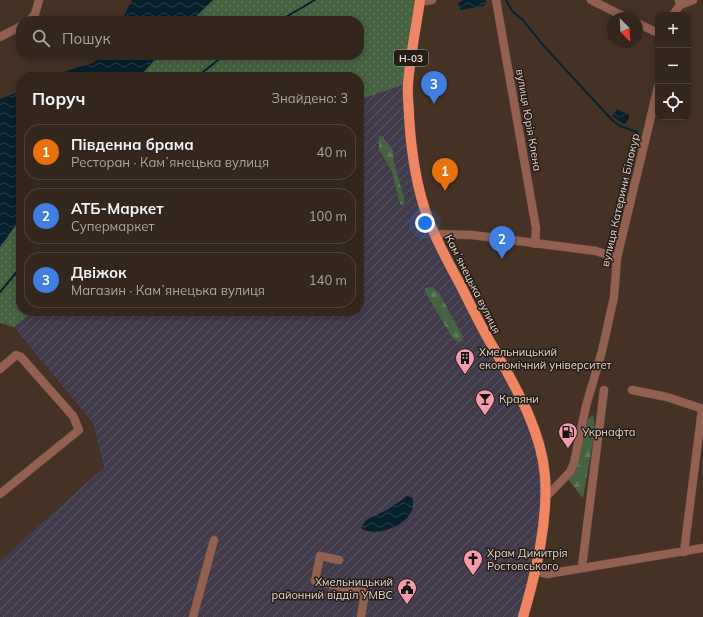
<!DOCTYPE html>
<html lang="uk">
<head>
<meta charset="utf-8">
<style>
  body { margin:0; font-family:Mulish,sans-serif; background:#3c2e25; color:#f1f3f6 }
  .controls { position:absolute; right:12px; top:12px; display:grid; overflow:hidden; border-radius:8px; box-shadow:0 2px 10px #0003 }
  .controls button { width:36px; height:36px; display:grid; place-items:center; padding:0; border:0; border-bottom:1px solid #4e433b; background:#34261c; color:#f1f3f6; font:20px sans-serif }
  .compass { position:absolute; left:607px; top:12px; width:36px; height:36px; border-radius:50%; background:#34261c; box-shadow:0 2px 10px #0003; rotate:156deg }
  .you { position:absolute; left:425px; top:223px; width:14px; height:14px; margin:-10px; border:3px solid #fff; border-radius:50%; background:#1a73e8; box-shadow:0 0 0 6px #1a73e833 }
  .badge { display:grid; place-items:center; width:26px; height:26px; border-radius:50%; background:#8c9099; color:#fff; font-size:13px; font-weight:700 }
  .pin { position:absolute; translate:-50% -33px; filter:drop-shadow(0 1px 2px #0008) }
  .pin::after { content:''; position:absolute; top:21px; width:14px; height:12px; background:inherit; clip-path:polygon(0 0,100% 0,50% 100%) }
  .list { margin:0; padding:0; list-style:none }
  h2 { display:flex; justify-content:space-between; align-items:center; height:52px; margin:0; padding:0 16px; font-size:17px }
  h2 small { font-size:13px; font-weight:400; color:#a9a5a3 }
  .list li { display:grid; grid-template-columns:26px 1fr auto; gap:12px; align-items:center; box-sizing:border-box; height:56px; margin:0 8px 8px; padding:0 8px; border:1px solid #4e433b; border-radius:16px }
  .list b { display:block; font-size:15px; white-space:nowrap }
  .list p { margin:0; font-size:13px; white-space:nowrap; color:#a9a5a3 }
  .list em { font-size:13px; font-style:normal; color:#a9a5a3 }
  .icon { flex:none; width:22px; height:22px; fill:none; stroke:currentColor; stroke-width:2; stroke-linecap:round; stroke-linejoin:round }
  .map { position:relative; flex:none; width:703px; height:617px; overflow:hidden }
  .search { position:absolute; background:#34261c; box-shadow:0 2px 10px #0003; left:16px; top:16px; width:348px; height:44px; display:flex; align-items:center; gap:10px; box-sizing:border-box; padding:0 14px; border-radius:16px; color:#a9a5a3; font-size:15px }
  .panel { position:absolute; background:#34261c; box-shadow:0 2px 10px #0003; left:16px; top:72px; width:348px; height:244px; border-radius:16px }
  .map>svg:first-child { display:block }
  .industrial { fill:url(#industrial-furrows) }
  .grass { fill:url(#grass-dots) }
  .forest { fill:url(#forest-firs) }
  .water { fill:url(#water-waves) }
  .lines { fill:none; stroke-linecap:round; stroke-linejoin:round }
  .stream { stroke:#07202e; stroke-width:2 }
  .minor-casing { stroke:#614f43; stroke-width:9 }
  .major-casing { stroke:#614f43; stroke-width:11 }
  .minor { stroke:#946050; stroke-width:8 }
  .major { stroke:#ee8563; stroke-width:10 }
  .labels { text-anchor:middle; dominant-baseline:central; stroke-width:3; stroke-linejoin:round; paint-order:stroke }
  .shield { fill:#251c16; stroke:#a99d95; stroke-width:1 }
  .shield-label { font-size:10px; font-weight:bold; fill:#e1d4cc }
  .street-label { font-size:11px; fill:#e1d4cc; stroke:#251c16 }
  .poi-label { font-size:11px; fill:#e1d4cc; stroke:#251c16; text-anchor:start }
</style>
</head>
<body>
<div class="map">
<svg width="703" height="617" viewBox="0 0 703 617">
  <defs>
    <pattern id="industrial-furrows" width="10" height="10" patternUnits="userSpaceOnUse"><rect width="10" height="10" fill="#423b4b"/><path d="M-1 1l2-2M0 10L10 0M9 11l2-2" fill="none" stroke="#5d5664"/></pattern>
    <pattern id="grass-dots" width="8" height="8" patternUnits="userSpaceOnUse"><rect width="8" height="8" fill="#466241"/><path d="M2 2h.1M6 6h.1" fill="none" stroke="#60785b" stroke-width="1.8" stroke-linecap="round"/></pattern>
    <pattern id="forest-firs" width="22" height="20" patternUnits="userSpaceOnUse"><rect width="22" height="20" fill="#466241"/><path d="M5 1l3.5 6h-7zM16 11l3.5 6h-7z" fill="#60785b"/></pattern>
    <pattern id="water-waves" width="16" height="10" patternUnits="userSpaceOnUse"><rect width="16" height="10" fill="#07202e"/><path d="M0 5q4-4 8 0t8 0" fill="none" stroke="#2b404b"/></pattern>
  </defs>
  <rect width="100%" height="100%" fill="#453225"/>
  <!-- industrial -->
  <path class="industrial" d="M 405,84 L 419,200 L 533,434 L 542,474 L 543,497 L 532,570 L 520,617 L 0,617 L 0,561 L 104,467 L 93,423 L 14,327 L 34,311 L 359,311 L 359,100 Z"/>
  <!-- grass -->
  <path class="grass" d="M 213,0 L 417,0 L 405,84 L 359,100 L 359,77 L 139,77 L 159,55 L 359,55 L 359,21 L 191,21 Z
    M 21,218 L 21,311 L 34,311 L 14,327 L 0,323 L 0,247 Z"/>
  <!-- forest -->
  <path class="forest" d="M 382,136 L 393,150 L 394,162 L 405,202 L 402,205 L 400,204 L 392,172 L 379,149 L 379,137 Z
    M 432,287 L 439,293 L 462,335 L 463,340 L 460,342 L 454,340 L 425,292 L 425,288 Z
    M 593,415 L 595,430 L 583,498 L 567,478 L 582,441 L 588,419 Z"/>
  <!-- water -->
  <path class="water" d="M 132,0 L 213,0 L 191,21 L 121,21 Z
    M 464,0 L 486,0 L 486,3 L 484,6 L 460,10 L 458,3 Z
    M 101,55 L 159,55 L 139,77 L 53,77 C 59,74 65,71 72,69 C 84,64 91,68 101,55 Z
    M 21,91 L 21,218 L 0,247 L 0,99 Z
    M 617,109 L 629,115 L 629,118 L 625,125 L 612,116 Z
    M 407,496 L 412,497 C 421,521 378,540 361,528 L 366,520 L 387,510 Z"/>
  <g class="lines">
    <!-- stream -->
    <path class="stream" d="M 506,0 L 512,11 L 523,20 L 542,44 L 612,120 L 620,126 L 637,132
      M 279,21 L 315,0
      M 197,77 L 224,55
      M 0,292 L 21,267"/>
    <defs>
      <path id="minor" d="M 496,0 L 536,228 L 535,244
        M 591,0 L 627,18
        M 420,2 L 432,0
        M 680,5 L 693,0
        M 673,15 L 680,5 L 679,0
        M 29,21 L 35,14 L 39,0
        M 637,23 L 658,33
        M 0,37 L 21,26
        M 434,234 L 472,235 L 596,251 L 617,258
        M 0,369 L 16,355 L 21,357 L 73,416 L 79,430 L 0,494
        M 632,390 L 667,397 L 703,409
        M 546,497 L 570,472 L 574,463 L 586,406 L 602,351 L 614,297 L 617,258 L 658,87
        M 684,552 L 702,409
        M 339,560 L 320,556 L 315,581 L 365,592 L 361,617
        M 582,567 L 604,390
        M 535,571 L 547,574 L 703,548
        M 193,617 L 214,540"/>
      <path id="major" d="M 420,0 C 416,28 410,56 408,84 C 407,95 409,106 409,116 C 411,151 416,186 428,219 C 437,242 449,264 461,286 C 471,306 481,327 493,347 C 515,386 541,429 545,476 C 548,523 536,572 523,617"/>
    </defs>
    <!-- minor casing -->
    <use href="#minor" class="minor-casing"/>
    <!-- major casing -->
    <use href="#major" class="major-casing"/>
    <!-- minor -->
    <use href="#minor" class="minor"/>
    <!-- major -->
    <use href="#major" class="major"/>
  </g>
  <!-- icons -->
  <defs>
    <symbol id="building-pin" viewBox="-11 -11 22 30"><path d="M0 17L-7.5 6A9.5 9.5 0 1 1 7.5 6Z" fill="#f39aab" stroke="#251c16"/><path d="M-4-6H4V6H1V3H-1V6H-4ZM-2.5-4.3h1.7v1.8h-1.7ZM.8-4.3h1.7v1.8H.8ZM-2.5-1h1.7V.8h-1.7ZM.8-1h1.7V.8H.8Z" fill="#111"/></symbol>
    <symbol id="bar-pin" viewBox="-11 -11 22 30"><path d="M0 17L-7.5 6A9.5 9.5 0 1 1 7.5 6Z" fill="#f39aab" stroke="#251c16"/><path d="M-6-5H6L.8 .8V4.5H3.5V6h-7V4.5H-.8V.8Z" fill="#111"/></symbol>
    <symbol id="fuel-pin" viewBox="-11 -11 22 30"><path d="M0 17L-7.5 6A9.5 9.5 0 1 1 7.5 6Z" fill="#f39aab" stroke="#251c16"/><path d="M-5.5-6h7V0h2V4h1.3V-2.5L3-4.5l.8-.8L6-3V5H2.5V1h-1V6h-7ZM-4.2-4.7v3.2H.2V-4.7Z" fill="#111"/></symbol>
    <symbol id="church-pin" viewBox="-11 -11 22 30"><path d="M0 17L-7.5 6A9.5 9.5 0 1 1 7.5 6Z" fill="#f39aab" stroke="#251c16"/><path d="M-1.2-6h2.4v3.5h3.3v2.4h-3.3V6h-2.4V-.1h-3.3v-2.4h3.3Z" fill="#111"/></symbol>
    <symbol id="civic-pin" viewBox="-11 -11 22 30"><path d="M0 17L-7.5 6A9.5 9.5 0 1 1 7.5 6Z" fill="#f39aab" stroke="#251c16"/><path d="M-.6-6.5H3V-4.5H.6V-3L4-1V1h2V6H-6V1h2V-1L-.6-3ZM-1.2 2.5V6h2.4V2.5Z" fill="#111"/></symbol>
  </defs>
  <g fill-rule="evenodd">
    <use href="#building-pin" x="454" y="347" width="22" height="30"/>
    <use href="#bar-pin" x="474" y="388" width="22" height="30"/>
    <use href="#fuel-pin" x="557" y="421" width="22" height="30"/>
    <use href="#church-pin" x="462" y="548" width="22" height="30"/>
    <use href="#civic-pin" x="396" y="577" width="22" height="30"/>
  </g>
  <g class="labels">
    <!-- shield labels -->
    <rect class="shield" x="394" y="50" width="34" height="16" rx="3"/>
    <g class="shield-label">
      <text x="411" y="58">Н-03</text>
    </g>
    <!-- street labels -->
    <g class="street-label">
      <text transform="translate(529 120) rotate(80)">вулиця Юрія Клена</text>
      <text transform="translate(620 200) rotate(-77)">вулиця Катерини Білокур</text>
      <text transform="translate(473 284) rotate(63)">Камʼянецька вулиця</text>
    </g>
    <!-- poi labels -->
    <g class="poi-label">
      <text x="479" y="352">Хмельницький<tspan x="479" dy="13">економічний університет</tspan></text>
      <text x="499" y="399">Краяни</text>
      <text x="582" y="432">Укрнафта</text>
      <text x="487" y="553">Храм Димитрія<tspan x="487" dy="13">Ростовського</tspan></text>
      <text x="393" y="582" text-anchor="end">Хмельницький<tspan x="393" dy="13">районний відділ УМВС</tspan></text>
    </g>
  </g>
</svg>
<div class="controls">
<button>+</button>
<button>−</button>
<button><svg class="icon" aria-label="locate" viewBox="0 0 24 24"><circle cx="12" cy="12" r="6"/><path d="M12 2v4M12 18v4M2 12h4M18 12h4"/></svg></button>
</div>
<svg class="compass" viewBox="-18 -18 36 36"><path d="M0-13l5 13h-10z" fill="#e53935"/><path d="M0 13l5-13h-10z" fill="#a9a5a3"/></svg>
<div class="you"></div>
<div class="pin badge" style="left:445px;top:191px;background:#e8710a">1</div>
<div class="pin badge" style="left:502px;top:259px;background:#3f7fe0">2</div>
<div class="pin badge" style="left:434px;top:104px;background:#3f7fe0">3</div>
<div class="search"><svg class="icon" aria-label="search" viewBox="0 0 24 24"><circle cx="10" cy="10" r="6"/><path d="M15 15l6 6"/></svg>Пошук</div>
<section class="panel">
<h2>Поруч<small>Знайдено: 3</small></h2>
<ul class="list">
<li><span class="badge" style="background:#e8710a">1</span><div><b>Південна брама</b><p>Ресторан · Камʼянецька вулиця</p></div><em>40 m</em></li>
<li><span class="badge" style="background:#3f7fe0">2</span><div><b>АТБ-Маркет</b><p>Супермаркет</p></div><em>100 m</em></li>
<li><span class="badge" style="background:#3f7fe0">3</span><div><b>Двіжок</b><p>Магазин · Камʼянецька вулиця</p></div><em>140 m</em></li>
</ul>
</section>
</div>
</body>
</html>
